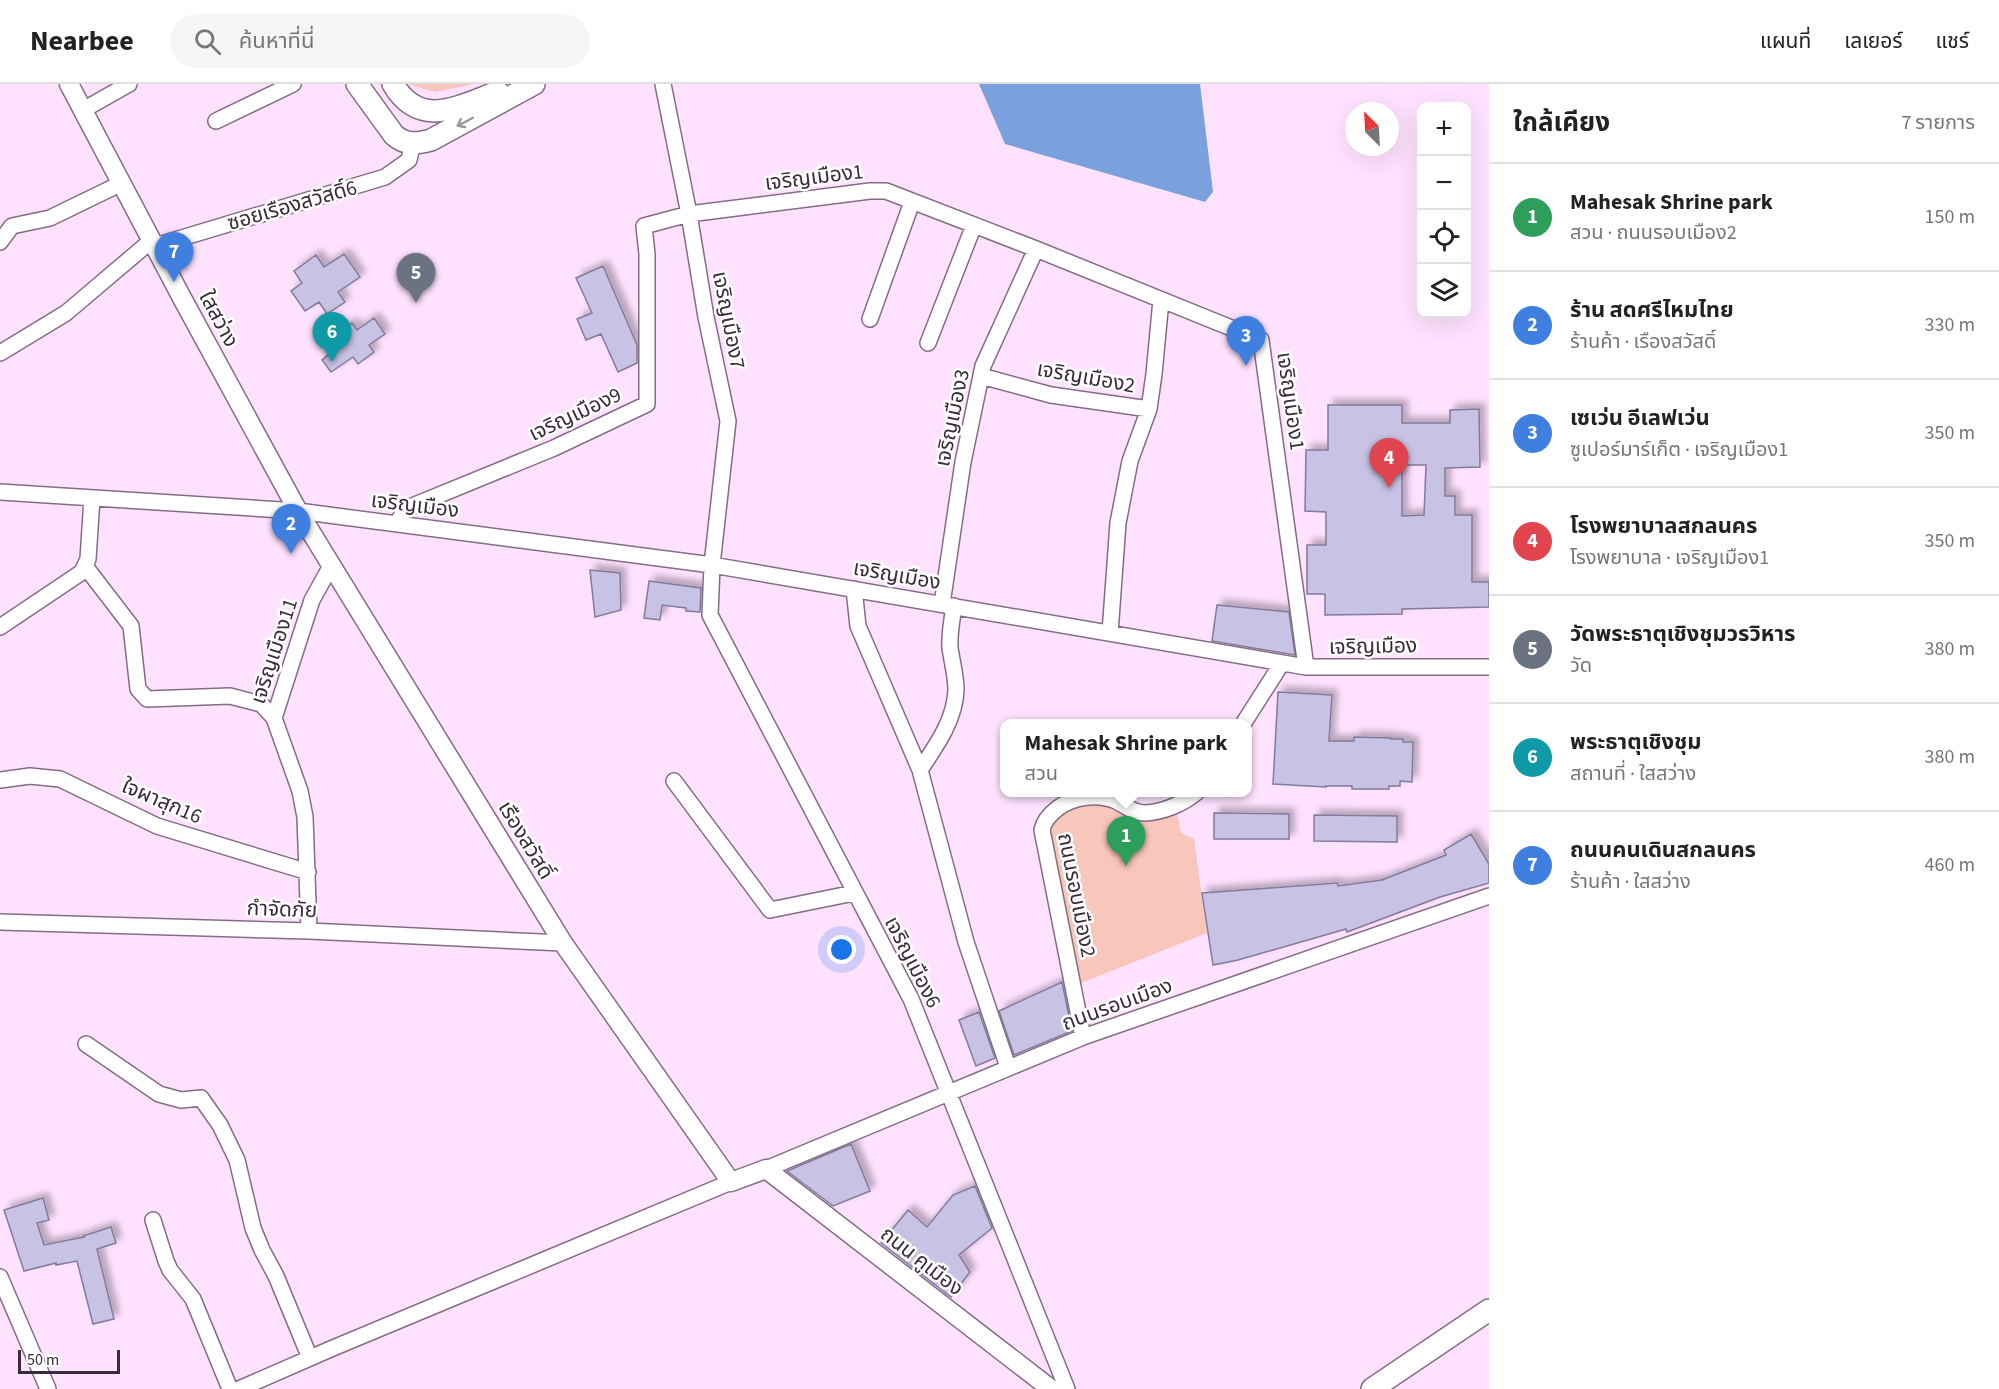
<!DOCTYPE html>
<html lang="th">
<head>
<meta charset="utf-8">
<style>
  body { margin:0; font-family:"Source Sans 3","Noto Sans Thai",sans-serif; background:#f6f6f6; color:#222 }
  .controls { position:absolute; right:18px; top:18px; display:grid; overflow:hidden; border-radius:12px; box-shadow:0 6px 24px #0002 }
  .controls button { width:54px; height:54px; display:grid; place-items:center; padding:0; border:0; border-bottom:2px solid #e0e0e0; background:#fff; color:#222; font:30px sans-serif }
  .compass { position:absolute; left:1345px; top:18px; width:54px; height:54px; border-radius:50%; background:#fff; box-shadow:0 6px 24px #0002; rotate:336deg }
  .scale { position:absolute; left:18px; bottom:15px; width:102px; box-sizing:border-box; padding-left:6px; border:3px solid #372c37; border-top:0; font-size:16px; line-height:21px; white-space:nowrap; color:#372c37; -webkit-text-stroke:4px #fff; paint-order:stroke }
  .you { position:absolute; left:842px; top:866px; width:21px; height:21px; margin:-15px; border:4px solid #fff; border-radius:50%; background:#1a73e8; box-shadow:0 0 0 9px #1a73e833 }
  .badge { display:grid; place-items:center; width:39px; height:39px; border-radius:50%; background:#0f766e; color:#fff; font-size:20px; font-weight:700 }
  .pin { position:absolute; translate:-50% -50px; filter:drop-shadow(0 2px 3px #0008) }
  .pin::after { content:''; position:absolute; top:32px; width:21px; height:18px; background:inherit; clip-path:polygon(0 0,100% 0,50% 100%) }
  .popup { position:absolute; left:1000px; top:635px; width:252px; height:78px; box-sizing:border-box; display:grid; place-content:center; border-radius:12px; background:#fff; filter:drop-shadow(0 2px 4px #0005); font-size:20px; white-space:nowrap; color:#767676 }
  .popup b { font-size:22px; color:#222 }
  .popup::after { content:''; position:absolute; left:50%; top:100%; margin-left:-12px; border:12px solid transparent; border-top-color:#fff }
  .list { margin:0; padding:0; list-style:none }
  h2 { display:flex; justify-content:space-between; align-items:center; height:78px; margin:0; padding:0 24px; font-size:26px }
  h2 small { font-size:20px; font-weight:400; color:#767676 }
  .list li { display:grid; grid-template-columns:39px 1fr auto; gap:18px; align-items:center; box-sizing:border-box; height:108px; padding:0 24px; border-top:2px solid #e0e0e0 }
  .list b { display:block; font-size:22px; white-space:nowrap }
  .list p { margin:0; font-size:20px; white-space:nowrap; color:#767676 }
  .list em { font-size:20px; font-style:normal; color:#767676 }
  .icon { flex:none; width:33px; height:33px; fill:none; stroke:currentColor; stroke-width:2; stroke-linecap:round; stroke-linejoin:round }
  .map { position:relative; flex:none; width:1489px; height:1305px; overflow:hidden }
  header { display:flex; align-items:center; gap:36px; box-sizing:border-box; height:84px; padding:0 30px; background:#fff; border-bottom:2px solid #e0e0e0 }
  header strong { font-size:28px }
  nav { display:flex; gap:33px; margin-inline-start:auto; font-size:21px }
  .search { width:420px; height:54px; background:#f6f6f6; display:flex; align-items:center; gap:15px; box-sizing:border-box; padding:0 21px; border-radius:33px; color:#767676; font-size:22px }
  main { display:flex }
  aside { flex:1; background:#fff }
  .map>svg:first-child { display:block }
  .green { fill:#f9c6bc }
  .water { fill:#7aa0de }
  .building { fill:#c8c2e5; stroke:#817b9b; stroke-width:1.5; fill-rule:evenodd; filter:url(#shadow) }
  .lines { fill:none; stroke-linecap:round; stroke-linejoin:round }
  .minor-casing { stroke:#856c85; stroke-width:18 }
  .tertiary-casing { stroke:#856c85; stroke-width:21 }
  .secondary-casing { stroke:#856c85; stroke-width:24 }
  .minor { stroke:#fff; stroke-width:15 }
  .tertiary { stroke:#fff; stroke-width:18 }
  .secondary { stroke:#fff; stroke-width:21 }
  .oneway { stroke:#9b969b }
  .labels { text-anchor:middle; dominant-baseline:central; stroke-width:5; stroke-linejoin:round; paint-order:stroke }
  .street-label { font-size:21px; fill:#372c37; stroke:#fff }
</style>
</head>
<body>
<header>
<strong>Nearbee</strong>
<div class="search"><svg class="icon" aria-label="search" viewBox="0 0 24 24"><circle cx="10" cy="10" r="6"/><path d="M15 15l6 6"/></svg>ค้นหาที่นี่</div>
<nav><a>แผนที่</a><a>เลเยอร์</a><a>แชร์</a></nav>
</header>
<main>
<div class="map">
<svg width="1489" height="1305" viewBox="0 0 1489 1305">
  <defs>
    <filter id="shadow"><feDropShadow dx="5.5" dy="-5.5" stdDeviation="3" flood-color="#0004"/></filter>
  </defs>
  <rect width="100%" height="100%" fill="#ffe2ff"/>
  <!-- green -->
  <path class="green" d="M 408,0 L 474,0 L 435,8 Z
    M 1101,714 L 1135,728 L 1176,723 L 1181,749 L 1194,755 L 1207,849 L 1076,901 L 1045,736 L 1070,716 Z"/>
  <!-- water -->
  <path class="water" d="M 979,0 L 1200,0 L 1213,108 L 1205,118 L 1005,60 Z"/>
  <!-- building -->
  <path class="building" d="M 344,170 L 360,193 L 338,208 L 345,218 L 327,230 L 319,218 L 305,227 L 291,207 L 302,199 L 294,187 L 316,171 L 324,183 Z
    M 603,182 L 637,261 L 637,279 L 618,288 L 601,250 L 586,256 L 577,235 L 592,229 L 576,194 Z
    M 374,234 L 385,250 L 369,261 L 374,268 L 358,280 L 353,273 L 331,288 L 322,276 L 344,258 L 338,249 L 352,239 L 357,246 Z
    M 1328,321 L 1402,321 L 1402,339 L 1450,339 L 1450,326 L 1479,325 L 1480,383 L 1445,384 L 1445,412 L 1455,412 L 1455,431 L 1472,431 L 1472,498 L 1489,498 L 1489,523 L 1402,525 L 1402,530 L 1325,531 L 1325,510 L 1307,510 L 1307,461 L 1326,461 L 1326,428 L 1305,427 L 1306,366 L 1328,366 ZM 1402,381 L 1426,381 L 1424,431 L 1402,432 Z
    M 590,486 L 620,489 L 621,526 L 595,533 Z
    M 649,497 L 701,504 L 700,528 L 686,527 L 686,524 L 662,521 L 660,536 L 644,534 Z
    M 1217,521 L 1289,528 L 1295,571 L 1212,557 Z
    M 1278,608 L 1332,611 L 1329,657 L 1354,657 L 1354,653 L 1391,654 L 1391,655 L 1403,655 L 1403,658 L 1413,658 L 1412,698 L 1400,697 L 1400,702 L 1389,702 L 1389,705 L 1352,705 L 1352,702 L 1326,702 L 1326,703 L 1273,700 Z
    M 1214,729 L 1289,730 L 1289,755 L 1214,755 Z
    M 1314,731 L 1397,732 L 1397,758 L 1314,757 Z
    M 1471,750 L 1489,780 L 1489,799 L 1440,813 L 1347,848 L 1346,845 L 1238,876 L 1213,881 L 1202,809 L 1337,799 L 1338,802 L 1382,796 L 1446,771 L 1444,766 Z
    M 1062,898 L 1072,947 L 1014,971 L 999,927 Z
    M 979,928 L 995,974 L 976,982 L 959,936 Z
    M 851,1060 L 870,1107 L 833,1122 L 787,1087 Z
    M 975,1102 L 992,1144 L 959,1171 L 970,1188 L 951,1213 L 881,1159 L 908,1126 L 927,1143 L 953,1111 Z
    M 43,1114 L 49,1136 L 37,1139 L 44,1161 L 84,1153 L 83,1152 L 111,1143 L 116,1159 L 97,1165 L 114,1235 L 93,1240 L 77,1177 L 56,1181 L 56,1179 L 24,1187 L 4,1126 Z"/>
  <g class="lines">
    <defs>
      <path id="minor" d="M 663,0 L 689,130 L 706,233 L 728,337 L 712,481 L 710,531 L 911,915 L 1067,1305
        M 83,26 L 129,0
        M 216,37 L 293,0
        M 0,158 L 12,142 L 50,134 L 122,99
        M 155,162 L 385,93 L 409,76 L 413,59
        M 870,235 L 912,118
        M 928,259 L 974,141
        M 0,269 L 66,229 L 152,156
        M 981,292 L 1051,311 L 1149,325 L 1154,290 L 1161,216
        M 0,408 L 298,427 L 712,481 L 1306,583 L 1489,583
        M 397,440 L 405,425 L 554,364 L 647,320 L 647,170 L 644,142 L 689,130 L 870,107 L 886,107 L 1036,165 L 1261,256 L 1306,583
        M 85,482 L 131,542 L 138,605 L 147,615 L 230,612 L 261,620 L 274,634
        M 854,505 L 858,542 L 920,686 L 966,858 L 1008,983
        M 942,520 L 963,378 L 983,282 L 1036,165
        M 0,543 L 82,488 L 88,475 L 92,414
        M 1110,549 L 1118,439 L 1130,377 L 1149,325
        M 1243,640 L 1282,579
        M 920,686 C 936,662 955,636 956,606 C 956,592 952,578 950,564 C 949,550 952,536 954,522
        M 0,696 L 30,692 L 60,695 L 157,742 L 308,788
        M 674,697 L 770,826 L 854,809
        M 0,838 L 309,847 L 563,859
        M 309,847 L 305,733 L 300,707 L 274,634 L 312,516 L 332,480
        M 1083,953 L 1042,746 C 1044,736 1050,730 1058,724 C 1073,713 1097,709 1116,717 C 1126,722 1133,729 1145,729 C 1163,728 1183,720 1197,708
        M 86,960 L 159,1010 L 181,1016 L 201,1014 L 220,1041 L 237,1076 L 253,1144 L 262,1166 L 276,1192 L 310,1274
        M 766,1085 L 1083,953 L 1489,812
        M 153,1136 L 166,1177 L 170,1186 L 193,1215 L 230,1305
        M 0,1193 L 48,1305
        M 239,1305 L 333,1264 L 731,1098"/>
      <path id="tertiary" d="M 69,0 L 182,214 L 298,427 L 563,859 L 731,1098 L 766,1085 L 1051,1305"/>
      <path id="secondary" d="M 357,0 L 394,51 C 405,61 417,60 431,56 L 534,0
        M 393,0 C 420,46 459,22 498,8
        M 1372,1305 L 1489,1226"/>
    </defs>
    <!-- minor casing -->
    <use href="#minor" class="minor-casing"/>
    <!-- tertiary casing -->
    <use href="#tertiary" class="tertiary-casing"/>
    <!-- secondary casing -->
    <use href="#secondary" class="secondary-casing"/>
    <!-- minor -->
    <use href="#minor" class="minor"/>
    <!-- tertiary -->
    <use href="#tertiary" class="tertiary"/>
    <!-- secondary -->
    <use href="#secondary" class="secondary"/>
  </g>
  <!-- one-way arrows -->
  <defs><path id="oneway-shaft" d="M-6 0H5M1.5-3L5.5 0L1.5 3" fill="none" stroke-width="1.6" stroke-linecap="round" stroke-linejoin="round" transform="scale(1.5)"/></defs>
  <use class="oneway" href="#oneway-shaft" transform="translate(465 38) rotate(152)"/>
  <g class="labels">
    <!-- street labels -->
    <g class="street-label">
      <text transform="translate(814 93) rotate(-7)">เจริญเมือง1</text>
      <text transform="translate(292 121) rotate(-16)">ซอยเรืองสวัสดิ์6</text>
      <text transform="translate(219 235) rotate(62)">ใสสว่าง</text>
      <text transform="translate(729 236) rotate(79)">เจริญเมือง7</text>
      <text transform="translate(1086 293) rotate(10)">เจริญเมือง2</text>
      <text transform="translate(1291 317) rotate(82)">เจริญเมือง1</text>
      <text transform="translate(575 330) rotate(-25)">เจริญเมือง9</text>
      <text transform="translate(952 334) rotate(-78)">เจริญเมือง3</text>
      <text transform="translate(415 421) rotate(7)">เจริญเมือง</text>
      <text transform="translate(897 491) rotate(10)">เจริญเมือง</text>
      <text transform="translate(1373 562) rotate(-1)">เจริญเมือง</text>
      <text transform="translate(274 567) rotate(-72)">เจริญเมือง11</text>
      <text transform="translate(162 717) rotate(23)">ใจผาสุก16</text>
      <text transform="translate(526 756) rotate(59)">เรืองสวัสดิ์</text>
      <text transform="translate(1077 811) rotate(79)">ถนนรอบเมือง2</text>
      <text transform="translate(282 825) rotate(2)">กำจัดภัย</text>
      <text transform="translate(913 878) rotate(63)">เจริญเมือง6</text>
      <text transform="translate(1117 920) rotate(-20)">ถนนรอบเมือง</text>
      <text transform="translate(922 1177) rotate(38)">ถนน คูเมือง</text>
    </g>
  </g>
</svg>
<div class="controls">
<button>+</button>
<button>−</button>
<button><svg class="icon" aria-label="locate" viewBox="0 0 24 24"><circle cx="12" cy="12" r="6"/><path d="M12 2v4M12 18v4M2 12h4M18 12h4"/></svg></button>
<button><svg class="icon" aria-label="layers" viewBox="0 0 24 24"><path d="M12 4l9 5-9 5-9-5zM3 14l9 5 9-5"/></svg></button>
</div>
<svg class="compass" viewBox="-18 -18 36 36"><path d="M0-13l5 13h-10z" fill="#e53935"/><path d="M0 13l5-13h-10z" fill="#767676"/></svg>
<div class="scale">50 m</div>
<div class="you"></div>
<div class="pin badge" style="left:1126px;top:782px;background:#2e9e5b">1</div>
<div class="popup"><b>Mahesak Shrine park</b>สวน</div>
<div class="pin badge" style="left:291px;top:470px;background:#3f7fe0">2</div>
<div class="pin badge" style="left:1246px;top:282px;background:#3f7fe0">3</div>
<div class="pin badge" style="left:1389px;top:404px;background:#e0444e">4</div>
<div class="pin badge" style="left:416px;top:219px;background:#6b7280">5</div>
<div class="pin badge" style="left:332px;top:278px;background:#0f9aa8">6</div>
<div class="pin badge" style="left:174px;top:198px;background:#3f7fe0">7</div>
</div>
<aside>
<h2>ใกล้เคียง<small>7 รายการ</small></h2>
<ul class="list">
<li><span class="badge" style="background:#2e9e5b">1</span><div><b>Mahesak Shrine park</b><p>สวน · ถนนรอบเมือง2</p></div><em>150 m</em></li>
<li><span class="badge" style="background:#3f7fe0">2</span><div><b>ร้าน สดศรีไหมไทย</b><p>ร้านค้า · เรืองสวัสดิ์</p></div><em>330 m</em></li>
<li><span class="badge" style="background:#3f7fe0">3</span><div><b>เซเว่น อีเลฟเว่น</b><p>ซูเปอร์มาร์เก็ต · เจริญเมือง1</p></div><em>350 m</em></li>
<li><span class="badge" style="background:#e0444e">4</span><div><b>โรงพยาบาลสกลนคร</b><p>โรงพยาบาล · เจริญเมือง1</p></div><em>350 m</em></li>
<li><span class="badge" style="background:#6b7280">5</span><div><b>วัดพระธาตุเชิงชุมวรวิหาร</b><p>วัด</p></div><em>380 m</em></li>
<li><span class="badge" style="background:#0f9aa8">6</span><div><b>พระธาตุเชิงชุม</b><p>สถานที่ · ใสสว่าง</p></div><em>380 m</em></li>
<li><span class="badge" style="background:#3f7fe0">7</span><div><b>ถนนคนเดินสกลนคร</b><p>ร้านค้า · ใสสว่าง</p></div><em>460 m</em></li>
</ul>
</aside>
</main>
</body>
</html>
